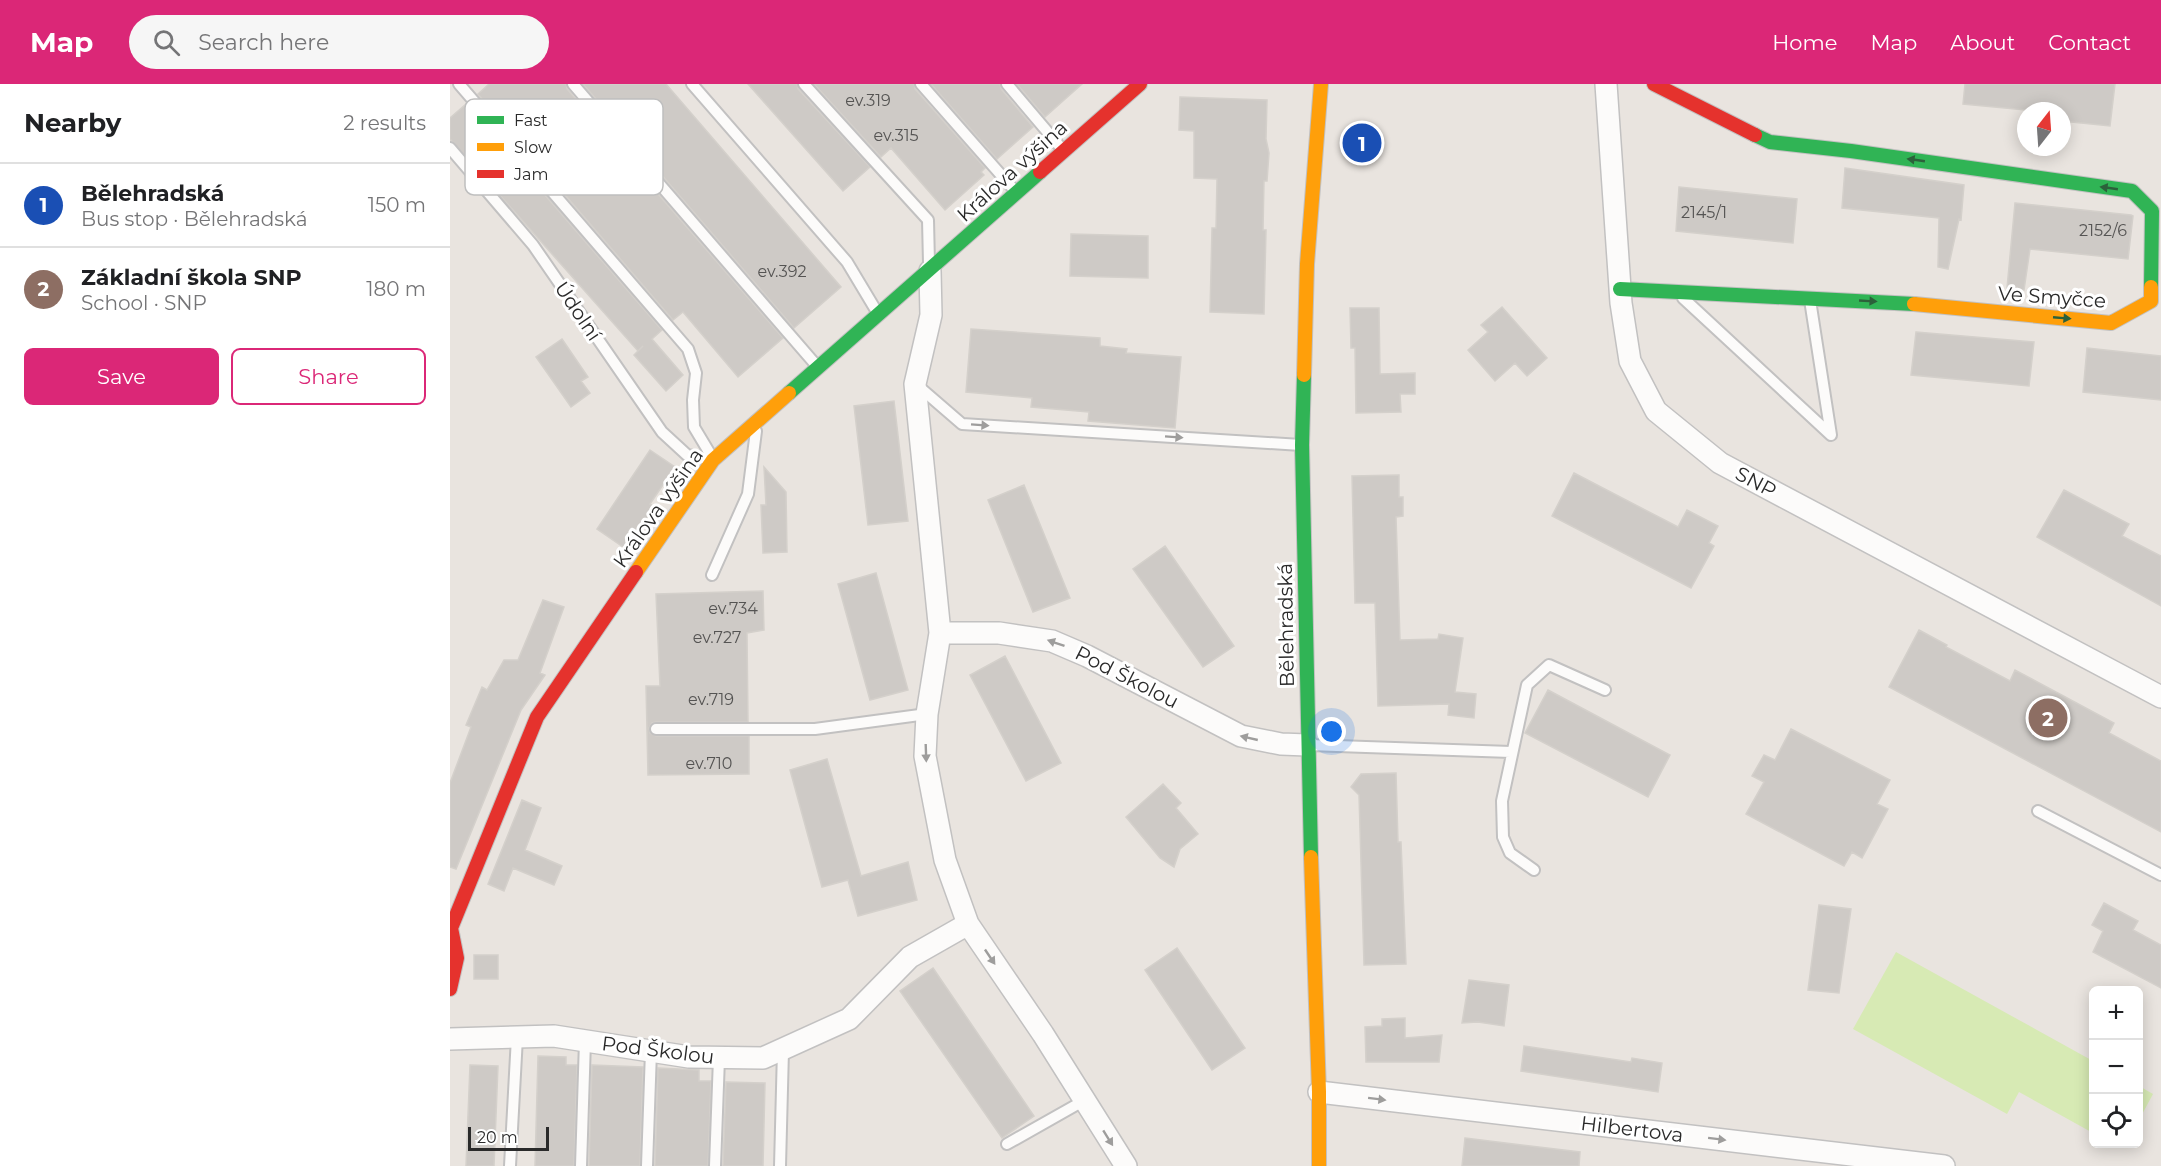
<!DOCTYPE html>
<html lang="en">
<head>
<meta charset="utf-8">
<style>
  body { margin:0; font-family:Montserrat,sans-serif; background:#f6f6f6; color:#202124 }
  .controls { position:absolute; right:18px; bottom:18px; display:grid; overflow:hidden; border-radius:9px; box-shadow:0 3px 15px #0003 }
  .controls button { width:54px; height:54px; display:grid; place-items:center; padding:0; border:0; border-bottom:2px solid #e0e0e0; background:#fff; color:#202124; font:30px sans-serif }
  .compass { position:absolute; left:1567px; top:18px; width:54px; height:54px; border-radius:50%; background:#fff; box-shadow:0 3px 15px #0003; rotate:17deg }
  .scale { position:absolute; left:18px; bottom:15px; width:81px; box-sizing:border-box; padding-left:6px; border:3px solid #2a2a2a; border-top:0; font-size:16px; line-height:21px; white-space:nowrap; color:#2a2a2a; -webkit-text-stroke:4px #fff; paint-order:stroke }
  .you { position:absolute; left:882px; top:648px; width:21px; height:21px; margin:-15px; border:4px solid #fff; border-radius:50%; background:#1a73e8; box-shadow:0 0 0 9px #1a73e833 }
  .badge { display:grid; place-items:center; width:39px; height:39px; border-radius:50%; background:#db2777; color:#fff; font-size:20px; font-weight:700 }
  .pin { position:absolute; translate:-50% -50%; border:3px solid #fff; box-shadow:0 2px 6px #0006 }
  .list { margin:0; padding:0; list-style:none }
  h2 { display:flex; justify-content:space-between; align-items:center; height:78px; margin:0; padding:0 24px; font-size:26px }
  h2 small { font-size:20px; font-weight:400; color:#757577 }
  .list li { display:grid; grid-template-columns:39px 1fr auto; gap:18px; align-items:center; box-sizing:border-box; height:84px; padding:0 24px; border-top:2px solid #e0e0e0 }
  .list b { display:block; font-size:22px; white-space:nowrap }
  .list p { margin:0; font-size:20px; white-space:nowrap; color:#757577 }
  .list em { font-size:20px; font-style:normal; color:#757577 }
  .actions { display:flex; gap:12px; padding:18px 24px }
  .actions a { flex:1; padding:14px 0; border:2px solid #db2777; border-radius:9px; text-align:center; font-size:21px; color:#db2777 }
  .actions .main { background:#db2777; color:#fff }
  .icon { flex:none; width:33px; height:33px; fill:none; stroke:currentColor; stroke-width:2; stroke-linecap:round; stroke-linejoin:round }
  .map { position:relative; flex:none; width:1711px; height:1082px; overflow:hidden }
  header { display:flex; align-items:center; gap:36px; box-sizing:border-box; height:84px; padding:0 30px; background:#db2777; color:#fff }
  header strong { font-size:28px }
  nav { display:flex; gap:33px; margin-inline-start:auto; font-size:21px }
  .search { width:420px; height:54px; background:#f6f6f6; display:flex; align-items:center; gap:15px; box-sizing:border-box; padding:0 21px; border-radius:33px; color:#757577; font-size:22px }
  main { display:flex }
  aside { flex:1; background:#fff }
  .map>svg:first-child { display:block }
  .pitch { fill:#d7eab4 }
  .building { fill:#cecac6; stroke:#d4d0cb; stroke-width:1.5 }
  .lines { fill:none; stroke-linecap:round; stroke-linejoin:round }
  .lane-casing { stroke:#c2c1c1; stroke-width:14 }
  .street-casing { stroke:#c2c1c1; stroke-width:24 }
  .fast-casing { stroke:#c2c1c1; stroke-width:16 }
  .slow-casing { stroke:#c2c1c1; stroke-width:16 }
  .jam-casing { stroke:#c2c1c1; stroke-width:16 }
  .lane { stroke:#fcfbfa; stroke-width:10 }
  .street { stroke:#fcfbfa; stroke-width:21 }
  .fast { stroke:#30b455; stroke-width:14 }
  .slow { stroke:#ff9f0a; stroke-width:14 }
  .jam { stroke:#e5322d; stroke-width:14 }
  .oneway { fill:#2c613b }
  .oneway2 { fill:#9e9d9c }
  .labels { text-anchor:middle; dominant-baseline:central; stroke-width:6; stroke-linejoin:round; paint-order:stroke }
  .number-label { font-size:16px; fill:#555453 }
  .street-label { font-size:20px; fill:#2a2a2a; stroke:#fff }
  .key { fill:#fff; stroke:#bfbfbf; stroke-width:1.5 }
  .key-label { font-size:16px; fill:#2a2a2a }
</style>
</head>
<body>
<header>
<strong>Map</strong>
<div class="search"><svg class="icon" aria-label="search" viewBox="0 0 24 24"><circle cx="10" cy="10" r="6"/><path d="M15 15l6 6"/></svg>Search here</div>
<nav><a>Home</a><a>Map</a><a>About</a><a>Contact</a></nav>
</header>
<main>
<aside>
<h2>Nearby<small>2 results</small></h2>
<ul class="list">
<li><span class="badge" style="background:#1a4fb4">1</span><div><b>Bělehradská</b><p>Bus stop · Bělehradská</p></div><em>150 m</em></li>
<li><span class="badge" style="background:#8d6e63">2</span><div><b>Základní škola SNP</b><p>School · SNP</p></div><em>180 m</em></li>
</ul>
<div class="actions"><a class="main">Save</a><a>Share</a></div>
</aside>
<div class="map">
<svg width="1711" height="1082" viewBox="0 0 1711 1082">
  <rect width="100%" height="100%" fill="#e9e4df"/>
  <!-- pitch -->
  <path class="pitch" d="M 1446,868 L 1643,977 L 1643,1049 L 1569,1008 L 1557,1030 L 1403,945 Z
    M 1689,1002 L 1703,1010 L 1689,1036 Z"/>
  <!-- building -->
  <path class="building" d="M 39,0 L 116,0 L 117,5 L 333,254 L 288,293 L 233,228 L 223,236 L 28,10 Z
    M 133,0 L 216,0 L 391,203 L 344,244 Z
    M 298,0 L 347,0 L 348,5 L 420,83 L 393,107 Z
    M 364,0 L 464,0 L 465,5 L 535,84 L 531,88 L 534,91 L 495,126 L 441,64 L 431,73 Z
    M 481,0 L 550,0 L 551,5 L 583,43 L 547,75 Z
    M 567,0 L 632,0 L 595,33 Z
    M 1515,0 L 1665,0 L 1660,42 L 1612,37 L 1612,27 L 1586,27 L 1513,20 Z
    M 730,13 L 817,16 L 816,55 L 819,69 L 817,97 L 814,97 L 813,146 L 816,146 L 814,230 L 760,228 L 762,144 L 766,144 L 767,95 L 744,94 L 744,47 L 729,46 Z
    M 16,20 L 212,246 L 202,255 L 233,291 L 216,307 L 184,271 L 193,262 L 188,267 L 0,55 L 0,34 Z
    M 1395,84 L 1514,101 L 1511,136 L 1509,135 L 1498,185 L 1488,183 L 1489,134 L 1392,124 Z
    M 1229,103 L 1347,115 L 1343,159 L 1226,147 Z
    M 1565,119 L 1681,131 L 1683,132 L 1678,175 L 1580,165 L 1574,206 L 1557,204 Z
    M 621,150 L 698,152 L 698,194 L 620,192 Z
    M 1052,223 L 1097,274 L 1077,292 L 1065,279 L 1045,297 L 1018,266 L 1038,248 L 1031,241 Z
    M 900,224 L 929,224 L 930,290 L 965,289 L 965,310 L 950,310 L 951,328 L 906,329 L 905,264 L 901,264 Z
    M 521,245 L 650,254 L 650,262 L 677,265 L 676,269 L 731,273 L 725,344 L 638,337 L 639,328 L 581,323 L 582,314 L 516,308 Z
    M 1466,248 L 1584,258 L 1579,302 L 1461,291 Z
    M 112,255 L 138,293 L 131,297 L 140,309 L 121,323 L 86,273 Z
    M 1637,264 L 1711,272 L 1711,316 L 1633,308 Z
    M 444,317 L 458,437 L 418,441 L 404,322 Z
    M 200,366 L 225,383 L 200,420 L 205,423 L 176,465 L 147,445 Z
    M 314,383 L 336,408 L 337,468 L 313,469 L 311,421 L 316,421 Z
    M 1124,389 L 1228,443 L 1237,426 L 1268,442 L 1259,459 L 1264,462 L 1241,504 L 1102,432 Z
    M 949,391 L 949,413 L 953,413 L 953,432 L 946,433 L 950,556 L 988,555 L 989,550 L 1013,554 L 1005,608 L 1026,610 L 1024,634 L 998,631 L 999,620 L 928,622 L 925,519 L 905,519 L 902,392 Z
    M 574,401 L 620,514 L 583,528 L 538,416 Z
    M 1614,406 L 1679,440 L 1672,452 L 1711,472 L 1711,522 L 1587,453 Z
    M 715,462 L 784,562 L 753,583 L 683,485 Z
    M 426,489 L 458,606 L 420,616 L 388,500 Z
    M 313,507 L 314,546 L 297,549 L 298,638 L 206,638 L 202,639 L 199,644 L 200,649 L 206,652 L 299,652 L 299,690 L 198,691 L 196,602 L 210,602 L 206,510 Z
    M 93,516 L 114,523 L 90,589 L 95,591 L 71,626 L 6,785 L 0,783 L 0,699 L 21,643 L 16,641 L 32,603 L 37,606 L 54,576 L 68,576 Z
    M 1469,546 L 1497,561 L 1496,563 L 1560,597 L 1565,586 L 1664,639 L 1659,649 L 1711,677 L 1711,748 L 1439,603 Z
    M 555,572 L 611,679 L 576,697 L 520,591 Z
    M 1098,606 L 1220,671 L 1198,713 L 1075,649 Z
    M 1341,645 L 1440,696 L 1427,720 L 1438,725 L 1412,774 L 1402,768 L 1394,782 L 1296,730 L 1314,698 L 1302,692 L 1314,671 L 1325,676 Z
    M 377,675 L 411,792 L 458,778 L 467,816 L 408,832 L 398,796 L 372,803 L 340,686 Z
    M 946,689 L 948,758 L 951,758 L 956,880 L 914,881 L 909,711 L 901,703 L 911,690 Z
    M 713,700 L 731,719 L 726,724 L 748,750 L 730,765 L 724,783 L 710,774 L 676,733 Z
    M 72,716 L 91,724 L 75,766 L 112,782 L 104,801 L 63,784 L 54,807 L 38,800 Z
    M 1654,819 L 1688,837 L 1683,846 L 1711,861 L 1711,904 L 1643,868 L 1653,847 L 1642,841 Z
    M 1369,821 L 1401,825 L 1389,909 L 1358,906 Z
    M 727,864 L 795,964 L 762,986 L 695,886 Z
    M 24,871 L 48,871 L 48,895 L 24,895 Z
    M 483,884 L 584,1032 L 552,1054 L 450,907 Z
    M 1019,896 L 1059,901 L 1054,942 L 1028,938 L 1012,939 Z
    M 955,934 L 955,954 L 992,951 L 989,978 L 916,978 L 915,943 L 932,942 L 932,935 Z
    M 1074,962 L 1181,978 L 1182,974 L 1212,979 L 1208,1008 L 1071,987 Z
    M 88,972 L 116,973 L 116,981 L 127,981 L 124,1082 L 85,1082 Z
    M 20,981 L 48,982 L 44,1082 L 16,1082 Z
    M 142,981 L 193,983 L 190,1082 L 139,1082 Z
    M 208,984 L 249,986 L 249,997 L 261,997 L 258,1082 L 205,1082 Z
    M 276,998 L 315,999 L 313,1082 L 273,1082 Z
    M 1015,1054 L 1130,1068 L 1129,1082 L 1012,1082 Z"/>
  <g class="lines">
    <defs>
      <path id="lane" d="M 9,0 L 238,265 L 246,289 L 243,316 L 244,343 L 262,373
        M 123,0 L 366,281
        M 242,0 L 397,178 L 427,228
        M 354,0 L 478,136 L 479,179
        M 471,0 L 566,108
        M 557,0 L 612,65
        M 0,64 L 83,161 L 212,348 L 237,371 L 260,375
        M 1233,214 L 1381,351 L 1360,216
        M 468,302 L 512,340 L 851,361
        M 262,491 L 298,410 L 306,347
        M 206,645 L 365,645 L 477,630
        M 858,661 L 1061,668
        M 1588,727 L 1711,791
        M 1084,786 L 1060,769 L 1053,753 L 1052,717 L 1077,601 L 1099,581 L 1155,606
        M 557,1060 L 635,1016
        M 60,1082 L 67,953
        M 131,1082 L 135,957
        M 197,1082 L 201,967
        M 265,1082 L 269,974
        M 330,1082 L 333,966"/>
      <path id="street" d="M 1156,0 L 1171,219 L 1180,277 L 1206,327 L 1270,379 L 1711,613
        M 480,187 L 481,231 L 465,300 L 490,549 L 477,630 L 475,672 L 495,776 L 518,840 L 593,950 L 676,1082
        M 490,549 L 549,549 L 602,557 L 637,572 L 791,652 L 831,660 L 857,661
        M 0,955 L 104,952 L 239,973 L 313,974 L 399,935 L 460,873 L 518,840
        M 869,1008 L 1494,1082"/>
      <path id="fast" d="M 1305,51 L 1320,58 L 1401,67 L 1682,107 L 1702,127 L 1701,203
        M 1170,205 L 1464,220
        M 854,291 L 852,361 L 861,773
        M 339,309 L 590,88"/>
      <path id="slow" d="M 1464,220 L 1661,239 L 1701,217 L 1701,203
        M 854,291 L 857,180 L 871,0
        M 186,488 L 263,376 L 339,309
        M 861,773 L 869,1008 L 869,1082"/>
      <path id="jam" d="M 1204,0 L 1305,51
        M 590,88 L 690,0
        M 0,905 L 7,874 L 1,844 L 87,633 L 186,488"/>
    </defs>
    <!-- lane casing -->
    <use href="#lane" class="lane-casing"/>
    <!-- street casing -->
    <use href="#street" class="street-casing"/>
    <!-- fast casing -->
    <use href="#fast" class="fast-casing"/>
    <!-- slow casing -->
    <use href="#slow" class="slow-casing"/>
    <!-- jam casing -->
    <use href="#jam" class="jam-casing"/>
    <!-- lane -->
    <use href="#lane" class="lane"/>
    <!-- street -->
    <use href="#street" class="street"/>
    <!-- fast -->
    <use href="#fast" class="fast"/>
    <!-- slow -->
    <use href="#slow" class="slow"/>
    <!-- jam -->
    <use href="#jam" class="jam"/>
  </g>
  <!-- one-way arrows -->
  <defs><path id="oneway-solid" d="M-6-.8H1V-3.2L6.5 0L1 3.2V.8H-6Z" transform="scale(1.5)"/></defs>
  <g class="oneway">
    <use href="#oneway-solid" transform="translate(1466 76) rotate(-172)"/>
    <use href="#oneway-solid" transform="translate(1659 104) rotate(-172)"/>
    <use href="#oneway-solid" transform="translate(1418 217) rotate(3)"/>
    <use href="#oneway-solid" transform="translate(1612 234) rotate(5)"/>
  </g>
  <g class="oneway2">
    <use href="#oneway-solid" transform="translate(530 341) rotate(4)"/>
    <use href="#oneway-solid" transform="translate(724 353) rotate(4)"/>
    <use href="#oneway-solid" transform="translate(606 559) rotate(-161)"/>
    <use href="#oneway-solid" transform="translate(799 654) rotate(-167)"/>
    <use href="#oneway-solid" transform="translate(476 669) rotate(88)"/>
    <use href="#oneway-solid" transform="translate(540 873) rotate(56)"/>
    <use href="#oneway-solid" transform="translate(927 1015) rotate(7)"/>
    <use href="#oneway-solid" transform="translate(658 1054) rotate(58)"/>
    <use href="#oneway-solid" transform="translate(1267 1055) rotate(7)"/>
  </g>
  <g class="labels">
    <!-- number labels -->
    <g class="number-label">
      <text x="418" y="16">ev.319</text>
      <text x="446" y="51">ev.315</text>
      <text x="1254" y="128">2145/1</text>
      <text x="1653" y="146">2152/6</text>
      <text x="332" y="187">ev.392</text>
      <text x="283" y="524">ev.734</text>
      <text x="267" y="553">ev.727</text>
      <text x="261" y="615">ev.719</text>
      <text x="259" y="679">ev.710</text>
    </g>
    <!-- street labels -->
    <g class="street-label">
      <text transform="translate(562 87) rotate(-42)">Králova výšina</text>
      <text transform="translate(1602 213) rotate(4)">Ve Smyčce</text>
      <text transform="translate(128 227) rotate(56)">Údolní</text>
      <text transform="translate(1306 398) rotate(28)">SNP</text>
      <text transform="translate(208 424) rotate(-55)">Králova výšina</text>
      <text transform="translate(836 541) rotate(-91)">Bělehradská</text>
      <text transform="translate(677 593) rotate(27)">Pod Školou</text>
      <text transform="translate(208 966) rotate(7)">Pod Školou</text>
      <text transform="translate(1182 1045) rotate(7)">Hilbertova</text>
    </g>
  </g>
  <!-- legend -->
  <rect x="15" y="15" width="198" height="96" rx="9" class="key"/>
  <rect x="27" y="32" width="27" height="8" fill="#30b455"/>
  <rect x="27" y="59" width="27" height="8" fill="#ff9f0a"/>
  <rect x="27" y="86" width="27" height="8" fill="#e5322d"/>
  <g class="key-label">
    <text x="64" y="42">Fast</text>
    <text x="64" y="69">Slow</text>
    <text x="64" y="96">Jam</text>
  </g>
</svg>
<div class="controls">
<button>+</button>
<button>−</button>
<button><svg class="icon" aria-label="locate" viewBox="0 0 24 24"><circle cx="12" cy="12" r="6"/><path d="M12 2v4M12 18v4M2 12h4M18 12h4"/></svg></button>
</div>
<svg class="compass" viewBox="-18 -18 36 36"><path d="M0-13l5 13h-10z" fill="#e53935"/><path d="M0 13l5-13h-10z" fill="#757577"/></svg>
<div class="scale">20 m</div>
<div class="you"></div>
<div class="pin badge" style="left:912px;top:59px;background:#1a4fb4">1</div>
<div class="pin badge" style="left:1598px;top:634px;background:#8d6e63">2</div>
</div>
</main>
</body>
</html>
